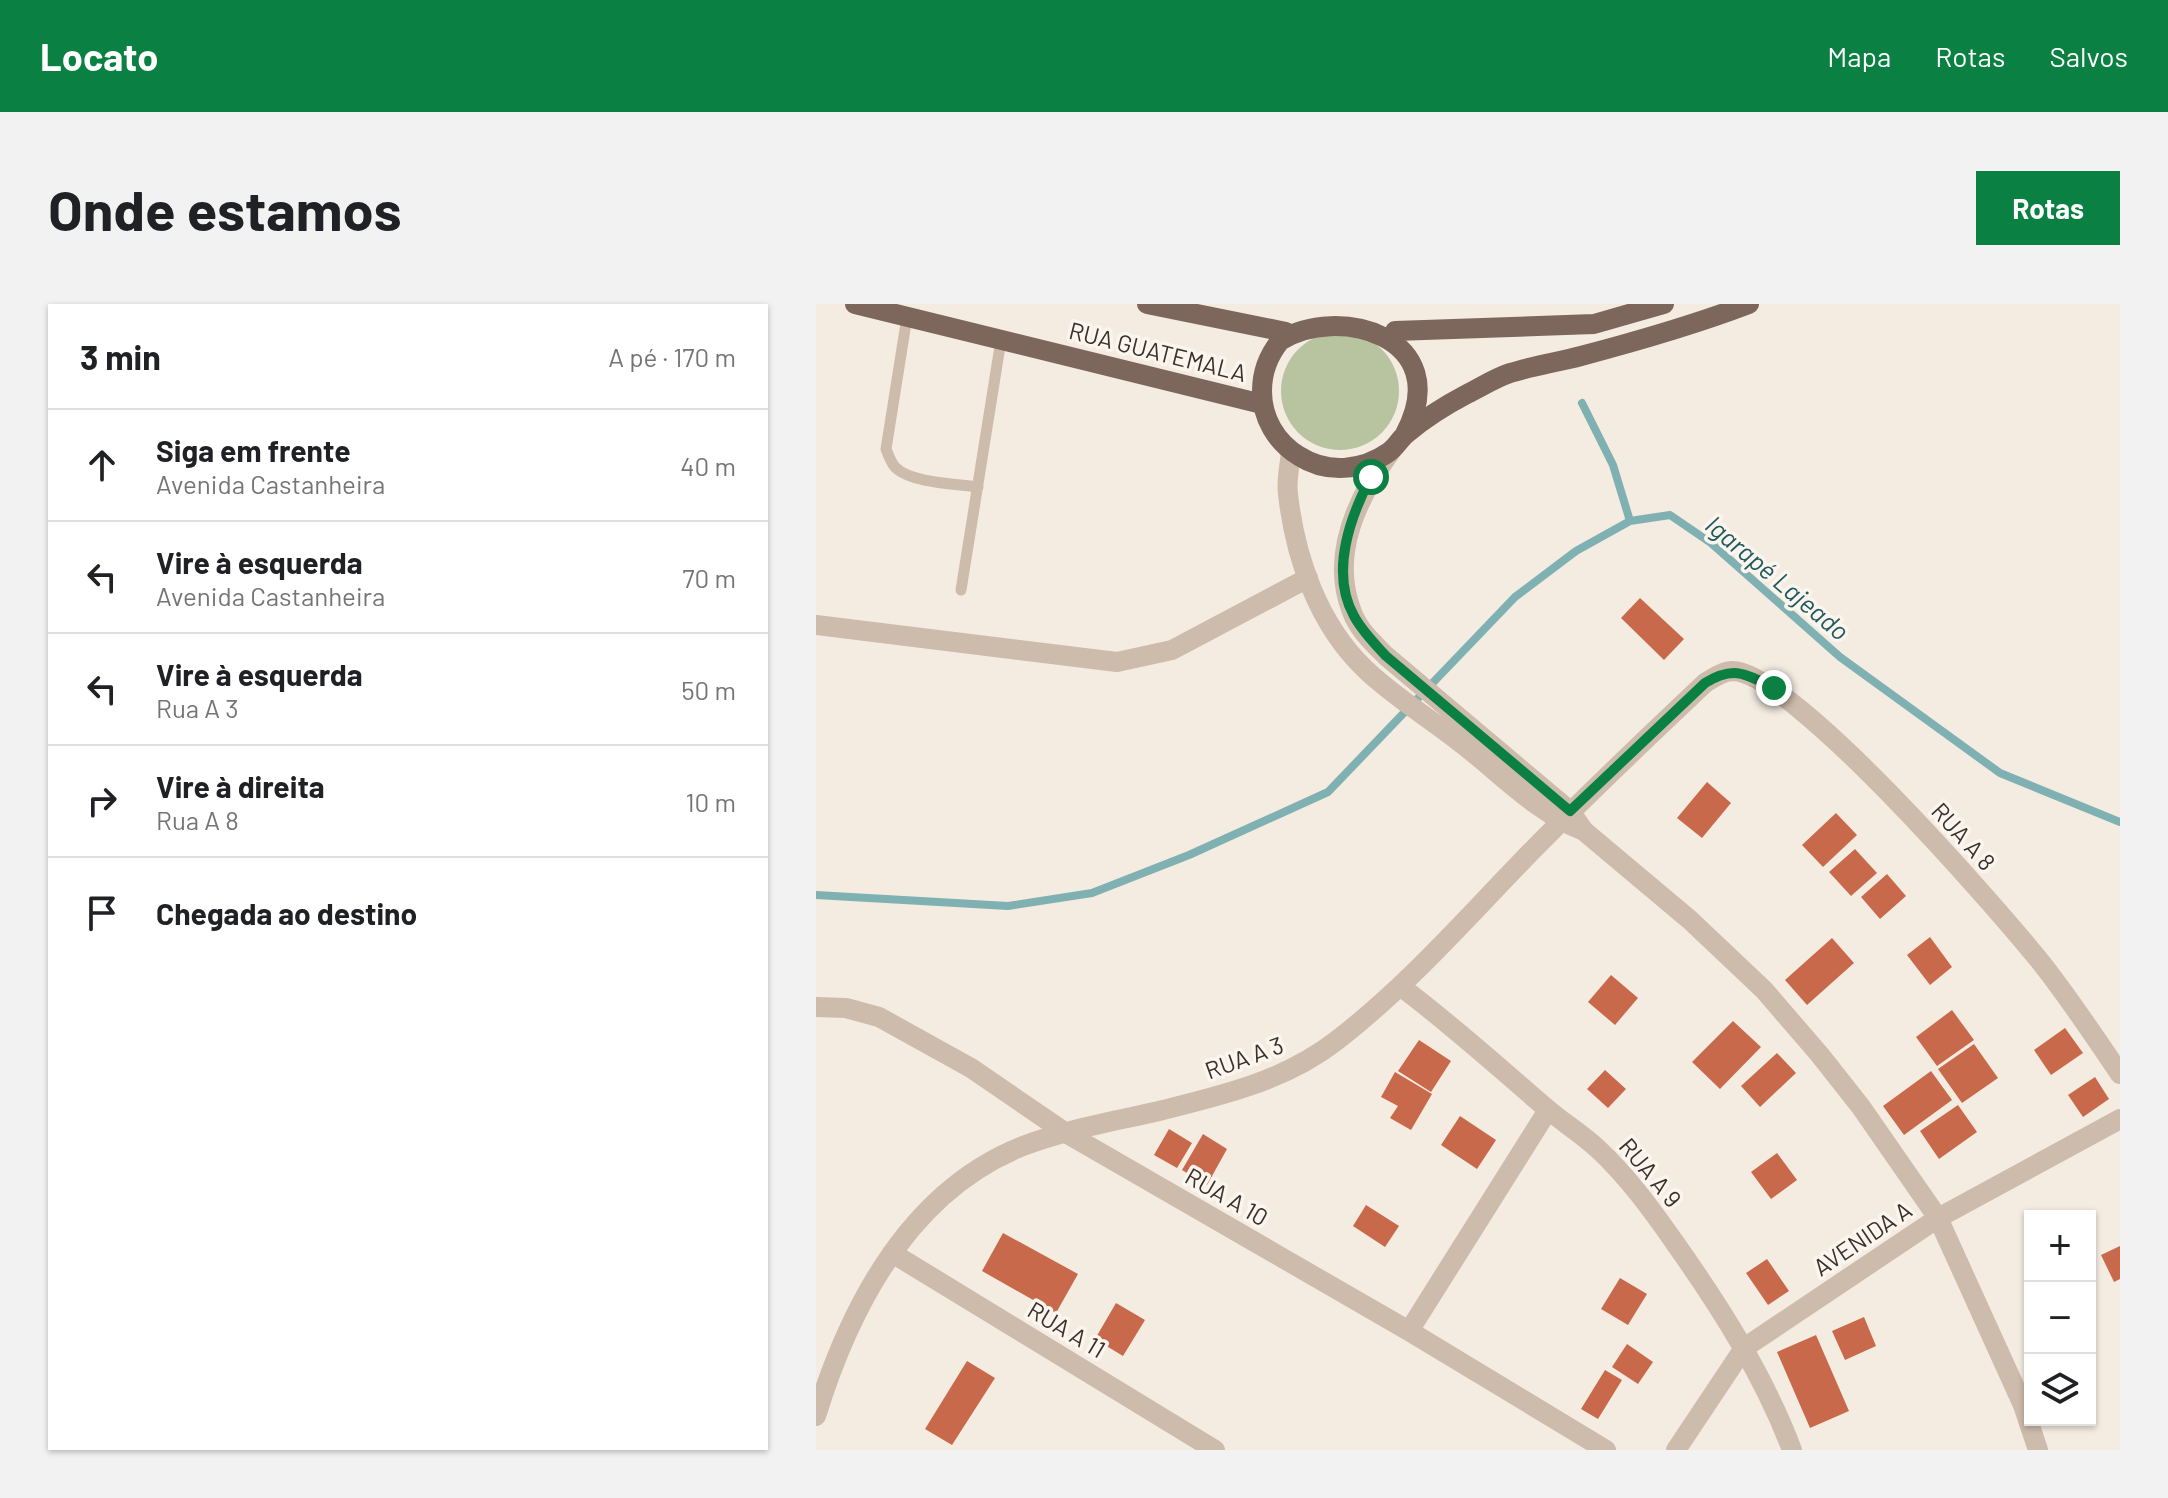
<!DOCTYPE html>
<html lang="pt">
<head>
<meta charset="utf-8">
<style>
  body { margin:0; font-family:Barlow,sans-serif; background:#f2f2f2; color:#202124 }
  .controls { position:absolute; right:24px; bottom:24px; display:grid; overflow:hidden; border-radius:0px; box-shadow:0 2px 6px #0004 }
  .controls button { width:72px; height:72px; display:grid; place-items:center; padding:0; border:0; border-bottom:2px solid #e0e0e0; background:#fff; color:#202124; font:40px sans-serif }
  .stop { position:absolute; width:24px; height:24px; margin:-18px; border:6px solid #0b8043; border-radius:50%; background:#fff }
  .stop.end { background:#0b8043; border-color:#fff; box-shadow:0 2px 8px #0008 }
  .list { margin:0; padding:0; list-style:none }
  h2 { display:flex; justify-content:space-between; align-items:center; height:104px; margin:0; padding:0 32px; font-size:34px }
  h2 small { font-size:26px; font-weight:400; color:#757577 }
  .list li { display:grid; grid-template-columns:52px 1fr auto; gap:24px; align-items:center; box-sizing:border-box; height:112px; padding:0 32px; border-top:2px solid #e0e0e0 }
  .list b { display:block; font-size:30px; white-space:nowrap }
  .list p { margin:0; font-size:26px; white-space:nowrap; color:#757577 }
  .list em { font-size:26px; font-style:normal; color:#757577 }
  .icon { flex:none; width:44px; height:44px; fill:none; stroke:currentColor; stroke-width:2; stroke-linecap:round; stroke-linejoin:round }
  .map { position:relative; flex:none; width:1304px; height:1146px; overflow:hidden; border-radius:0px }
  header { display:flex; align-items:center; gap:48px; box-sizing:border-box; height:112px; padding:0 40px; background:#0b8043; color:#fff }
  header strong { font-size:38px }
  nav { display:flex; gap:44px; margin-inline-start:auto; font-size:28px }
  .intro { display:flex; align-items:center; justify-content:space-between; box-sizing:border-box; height:192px; padding:0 48px }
  h1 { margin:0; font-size:56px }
  .button { padding:20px 36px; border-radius:0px; background:#0b8043; color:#fff; font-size:28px; font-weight:700 }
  main { display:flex; gap:48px; padding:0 48px }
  aside { flex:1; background:#fff; border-radius:0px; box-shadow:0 2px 6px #0004 }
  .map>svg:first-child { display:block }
  .green { fill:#b8c4a0 }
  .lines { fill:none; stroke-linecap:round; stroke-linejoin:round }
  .stream { stroke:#7fb0b2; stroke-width:8 }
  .building { fill:#c8694b }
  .service { stroke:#cdbbac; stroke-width:11 }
  .minor { stroke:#cdbbac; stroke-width:20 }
  .tertiary { stroke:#cdbbac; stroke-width:20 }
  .primary { stroke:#7d675c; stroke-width:20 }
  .route { stroke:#0b8043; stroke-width:10 }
  .labels { text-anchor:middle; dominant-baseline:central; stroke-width:7; stroke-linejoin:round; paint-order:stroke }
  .street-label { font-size:24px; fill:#3b302b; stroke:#fbf5ee }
  .water-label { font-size:26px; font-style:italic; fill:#1f5a5e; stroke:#fbf5ee }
</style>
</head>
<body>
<header>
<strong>Locato</strong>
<nav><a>Mapa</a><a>Rotas</a><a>Salvos</a></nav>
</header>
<div class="intro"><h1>Onde estamos</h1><a class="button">Rotas</a></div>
<main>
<aside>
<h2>3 min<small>A pé · 170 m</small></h2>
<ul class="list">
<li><svg class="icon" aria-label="ahead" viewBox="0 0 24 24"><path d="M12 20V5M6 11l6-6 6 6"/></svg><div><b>Siga em frente</b><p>Avenida Castanheira</p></div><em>40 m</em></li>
<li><svg class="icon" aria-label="left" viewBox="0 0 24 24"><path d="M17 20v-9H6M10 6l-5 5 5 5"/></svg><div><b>Vire à esquerda</b><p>Avenida Castanheira</p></div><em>70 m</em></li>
<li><svg class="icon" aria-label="left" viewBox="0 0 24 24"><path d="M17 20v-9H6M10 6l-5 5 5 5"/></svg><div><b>Vire à esquerda</b><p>Rua A 3</p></div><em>50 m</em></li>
<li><svg class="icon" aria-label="right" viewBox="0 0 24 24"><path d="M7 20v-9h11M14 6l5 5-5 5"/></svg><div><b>Vire à direita</b><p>Rua A 8</p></div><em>10 m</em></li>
<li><svg class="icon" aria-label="arrive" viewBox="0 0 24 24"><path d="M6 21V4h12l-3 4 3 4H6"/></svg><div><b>Chegada ao destino</b></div></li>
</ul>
</aside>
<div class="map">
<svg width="1304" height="1146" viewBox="0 0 1304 1146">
  <rect width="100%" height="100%" fill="#f4ebe1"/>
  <!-- green -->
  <path class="green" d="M465 87a59 59 0 1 1 118 0a59 59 0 1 1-118 0Z"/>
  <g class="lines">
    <!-- stream -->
    <path class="stream" d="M 766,99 L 797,161 L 814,217
      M 0,591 L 192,602 L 276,589 L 373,551 L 512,488 L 699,293 L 760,247 L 814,217 L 854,211 L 895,239 L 1024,353 L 1184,469 L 1304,518"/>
  </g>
  <!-- building -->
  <path class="building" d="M 824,294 L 868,335 L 848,356 L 805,314 Z
    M 891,478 L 915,499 L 886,534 L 861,514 Z
    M 1020,509 L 1041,531 L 1007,563 L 986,541 Z
    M 1039,545 L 1061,569 L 1035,592 L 1013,568 Z
    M 1071,570 L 1090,592 L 1064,615 L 1045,593 Z
    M 1114,633 L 1136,663 L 1114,681 L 1091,651 Z
    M 1016,634 L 1038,659 L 991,701 L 969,676 Z
    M 795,671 L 822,694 L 799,721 L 772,698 Z
    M 1136,706 L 1158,736 L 1121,762 L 1100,733 Z
    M 917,717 L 945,743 L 904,785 L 876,758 Z
    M 1249,724 L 1267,749 L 1235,771 L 1218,746 Z
    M 603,736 L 635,757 L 615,788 L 582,767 Z
    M 1158,740 L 1182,774 L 1146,799 L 1122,765 Z
    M 961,749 L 980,769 L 944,803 L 925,782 Z
    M 789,766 L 810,785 L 792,804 L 771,785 Z
    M 1115,767 L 1136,796 L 1088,831 L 1067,802 Z
    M 579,768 L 616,790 L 595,826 L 574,814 L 582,802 L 565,793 Z
    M 1279,773 L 1293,795 L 1267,813 L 1252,791 Z
    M 1142,801 L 1161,828 L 1123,855 L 1104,827 Z
    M 644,812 L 680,836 L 661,865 L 625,841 Z
    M 353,825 L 376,839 L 361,864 L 338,851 Z
    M 387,830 L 411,845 L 391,881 L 366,866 Z
    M 961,849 L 981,876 L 955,895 L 935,868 Z
    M 550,901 L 583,922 L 569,943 L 537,922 Z
    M 187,929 L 262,970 L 240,1009 L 166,967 Z
    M 1304,942 L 1304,975 L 1298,978 L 1285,951 Z
    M 951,955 L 973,987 L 952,1001 L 930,969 Z
    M 804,974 L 831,990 L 812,1021 L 785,1005 Z
    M 300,999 L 329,1016 L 307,1052 L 279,1035 Z
    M 1048,1013 L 1060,1042 L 1029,1056 L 1016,1027 Z
    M 1000,1031 L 1033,1107 L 994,1124 L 961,1048 Z
    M 811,1040 L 837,1058 L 822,1080 L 796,1063 Z
    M 151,1057 L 179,1074 L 136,1141 L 109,1125 Z
    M 789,1066 L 806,1076 L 782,1115 L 765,1105 Z"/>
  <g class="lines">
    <!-- service -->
    <path class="service" d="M 91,13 L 70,145 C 72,150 75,159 79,163 C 94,179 141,180 162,183
      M 145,286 L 185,36"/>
    <!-- minor -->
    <path class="minor" d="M 0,321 L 301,358 L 356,346 L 492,274
      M 584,682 C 635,720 681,762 729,803 C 746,818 766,830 782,845 C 812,873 836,906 859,939 C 905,1004 948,1072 976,1146
      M 0,703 L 30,704 L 63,713 L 155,764 L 250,829 L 593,1027 L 790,1146
      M 76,949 L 399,1146
      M 593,1027 L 732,806
      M 0,1112 C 34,1002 93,887 207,842 C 251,825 301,817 347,806 C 408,791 470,776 520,737 C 589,684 647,618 707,556 C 766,495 828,437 889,379 C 897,374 907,367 917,367 C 977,369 1179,602 1223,656 C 1252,692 1278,732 1304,770
      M 860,1146 L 928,1044 L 1122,914 L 1304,815"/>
    <!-- tertiary -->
    <path class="tertiary" d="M 576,146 C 542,192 513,250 536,308 C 542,325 557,339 570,352 L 754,507 L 768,527 L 874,616 L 948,686 L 1004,751 L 1045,803 L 1122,914 L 1207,1101 L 1222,1146
      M 475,147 C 474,161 470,176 472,190 C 479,253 502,320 549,365 C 579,394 617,416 650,443 C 687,472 723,510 768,527"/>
    <!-- primary -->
    <path class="primary" d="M 39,0 L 446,100
      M 331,0 L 470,28
      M 579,27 L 778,20 L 848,0
      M 589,130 C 641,32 520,0 464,37 C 452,52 446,68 446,87 C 446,114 460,138 483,152 C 511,170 546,167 573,148 C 580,143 584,135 590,130 C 608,115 630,101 651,90 C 665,83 679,74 694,69 C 717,62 742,58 765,52 C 822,37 878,21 933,0"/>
  </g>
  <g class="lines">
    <!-- route -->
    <path class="route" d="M 555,173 C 534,213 514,269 538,312 C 546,327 558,339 570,352 L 754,507 L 889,379 C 918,361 930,370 958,384"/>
  </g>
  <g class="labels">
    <!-- street labels -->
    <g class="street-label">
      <text transform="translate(342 47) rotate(14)">RUA GUATEMALA</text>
      <text transform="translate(1148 532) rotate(48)">RUA A 8</text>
      <text transform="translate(428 753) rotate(-20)">RUA A 3</text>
      <text transform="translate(835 868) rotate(50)">RUA A 9</text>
      <text transform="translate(411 892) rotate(30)">RUA A 10</text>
      <text transform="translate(1046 934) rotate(-34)">AVENIDA A</text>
      <text transform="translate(251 1025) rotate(31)">RUA A 11</text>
    </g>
    <!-- water labels -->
    <g class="water-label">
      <text transform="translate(962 273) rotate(40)">Igarapé Lajeado</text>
    </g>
  </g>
</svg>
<div class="controls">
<button>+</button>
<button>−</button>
<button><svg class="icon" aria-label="layers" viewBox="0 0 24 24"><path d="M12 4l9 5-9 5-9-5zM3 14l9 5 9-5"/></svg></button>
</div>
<div class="stop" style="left:555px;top:173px"></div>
<div class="stop end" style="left:958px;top:384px"></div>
</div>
</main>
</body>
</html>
